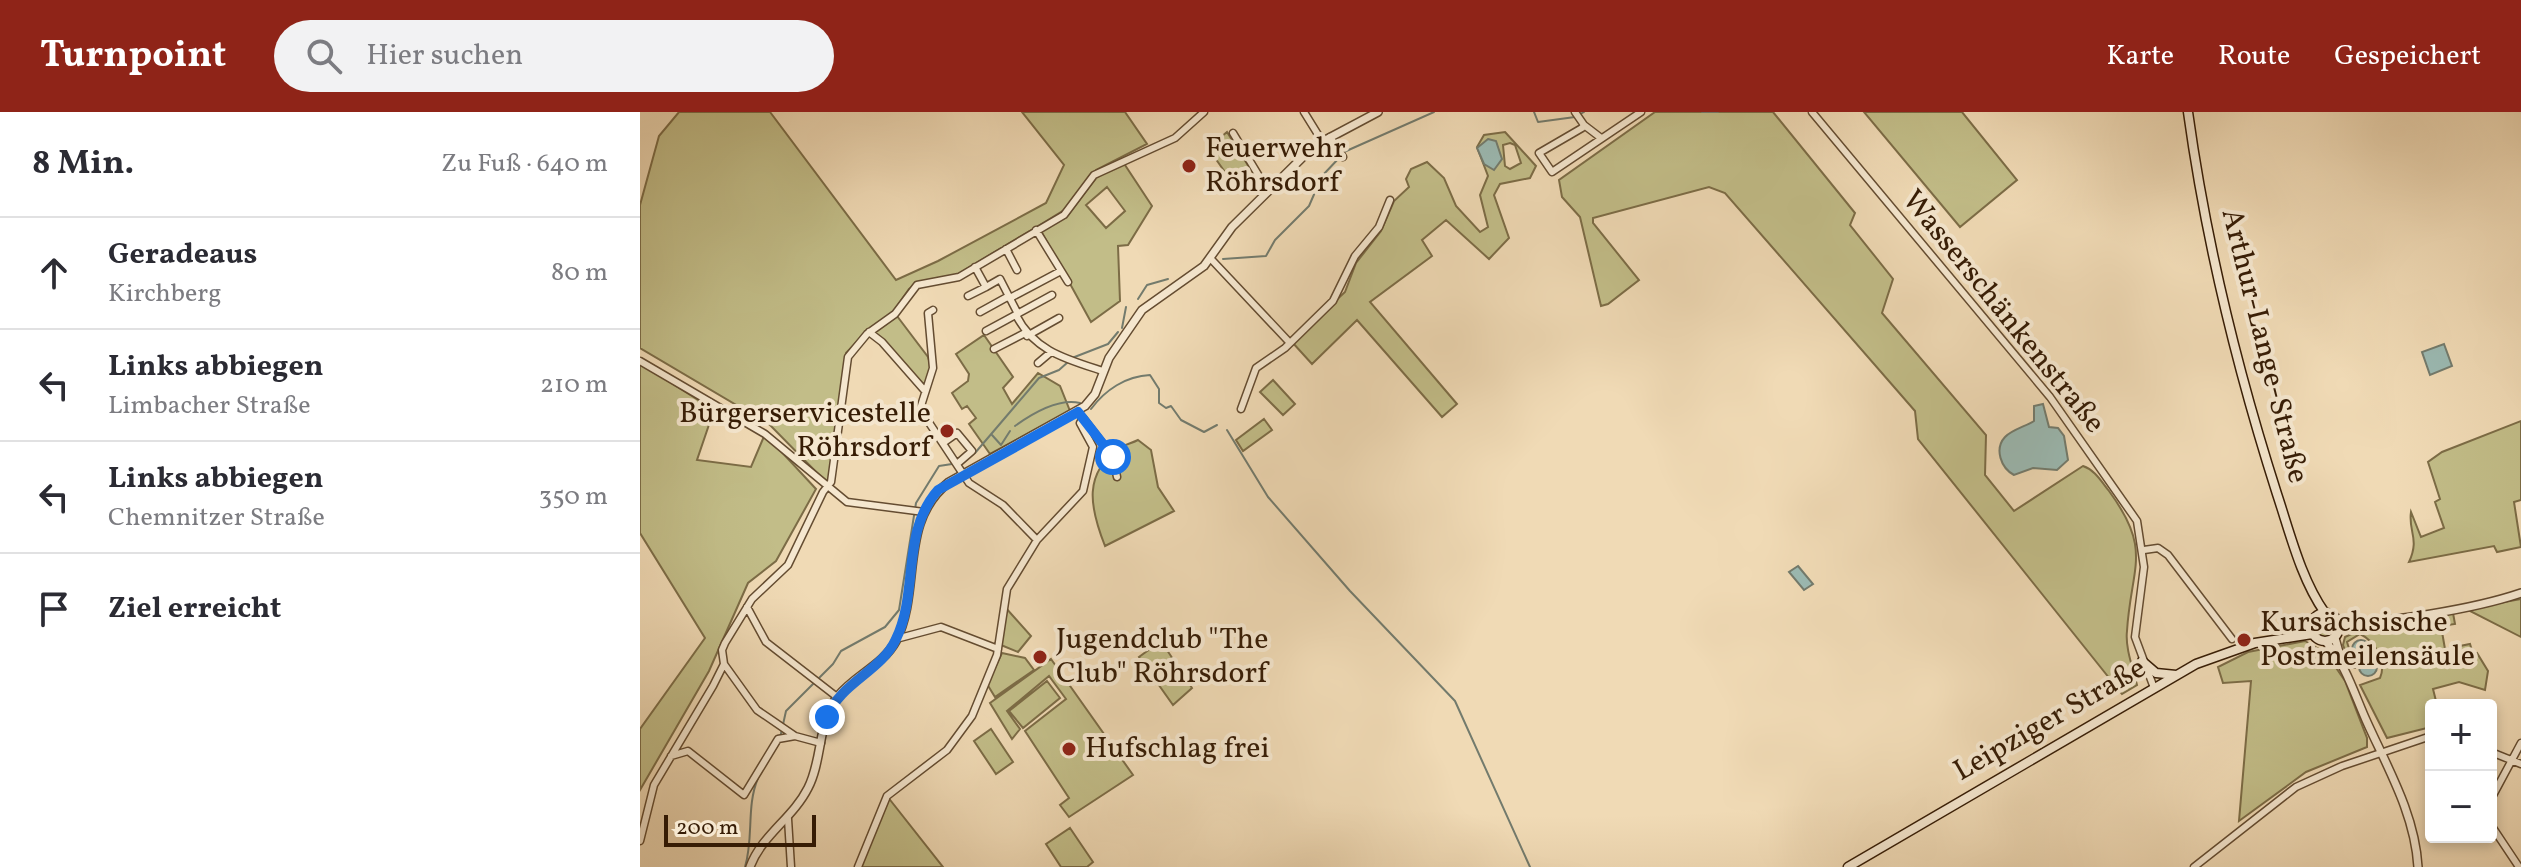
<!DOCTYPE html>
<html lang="de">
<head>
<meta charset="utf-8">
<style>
  body { margin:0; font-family:Vollkorn,serif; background:#f2f2f3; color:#2b2b33 }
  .controls { position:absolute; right:24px; bottom:24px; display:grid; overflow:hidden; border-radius:8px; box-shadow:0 4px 12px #0003 }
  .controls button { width:72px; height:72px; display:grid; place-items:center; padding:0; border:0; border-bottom:2px solid #e1e1e2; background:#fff; color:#2b2b33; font:40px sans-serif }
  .scale { position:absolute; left:24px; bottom:20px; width:152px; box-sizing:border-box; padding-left:8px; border:4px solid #361c05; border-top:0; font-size:22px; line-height:28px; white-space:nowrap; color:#361c05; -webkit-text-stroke:6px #f5e7cf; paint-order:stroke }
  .stop { position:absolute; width:24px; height:24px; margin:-18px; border:6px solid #1a73e8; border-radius:50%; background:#fff }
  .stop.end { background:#1a73e8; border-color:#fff; box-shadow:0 2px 8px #0008 }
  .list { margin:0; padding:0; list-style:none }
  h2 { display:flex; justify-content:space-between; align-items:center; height:104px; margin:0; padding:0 32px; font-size:34px }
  h2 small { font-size:26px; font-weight:400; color:#7c7c81 }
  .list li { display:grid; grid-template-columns:52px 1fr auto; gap:24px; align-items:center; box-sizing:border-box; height:112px; padding:0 32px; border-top:2px solid #e1e1e2 }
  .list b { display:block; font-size:30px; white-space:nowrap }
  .list p { margin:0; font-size:26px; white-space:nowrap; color:#7c7c81 }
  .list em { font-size:26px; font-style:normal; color:#7c7c81 }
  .icon { flex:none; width:44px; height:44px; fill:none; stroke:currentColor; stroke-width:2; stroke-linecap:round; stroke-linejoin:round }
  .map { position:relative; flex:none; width:1881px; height:755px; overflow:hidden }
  header { display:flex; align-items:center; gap:48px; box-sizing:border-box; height:112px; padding:0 40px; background:#8f2418; color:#fff }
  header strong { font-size:38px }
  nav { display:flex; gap:44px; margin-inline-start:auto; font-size:28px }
  .search { width:560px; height:72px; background:#f2f2f3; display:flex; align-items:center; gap:20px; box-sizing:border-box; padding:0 28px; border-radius:44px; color:#7c7c81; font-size:30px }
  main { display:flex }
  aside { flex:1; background:#fff }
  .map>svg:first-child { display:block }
  .green { fill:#c2bd88; stroke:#7c6c46; stroke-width:2; fill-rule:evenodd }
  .water { fill:#9bbab3; stroke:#737b6d; stroke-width:2 }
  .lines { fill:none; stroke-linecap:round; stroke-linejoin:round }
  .stream { stroke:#737b6d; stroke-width:2 }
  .minor-casing { stroke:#644c31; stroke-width:9 }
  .tertiary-casing { stroke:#644c31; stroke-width:10 }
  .secondary-casing { stroke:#361c05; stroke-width:11 }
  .minor { stroke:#f5e7cf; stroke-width:6 }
  .tertiary { stroke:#f5e7cf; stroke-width:7 }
  .secondary { stroke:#f5e7cf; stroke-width:8 }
  .route { stroke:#1a73e8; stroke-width:10 }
  .poi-dot { fill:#8f2418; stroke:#f5e7cf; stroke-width:3 }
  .labels { text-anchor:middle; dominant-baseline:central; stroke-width:8; stroke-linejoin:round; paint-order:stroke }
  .poi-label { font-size:30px; fill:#361c05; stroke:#f5e7cf; text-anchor:start }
  .street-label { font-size:30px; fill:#361c05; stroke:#f5e7cf }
</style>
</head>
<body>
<header>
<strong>Turnpoint</strong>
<div class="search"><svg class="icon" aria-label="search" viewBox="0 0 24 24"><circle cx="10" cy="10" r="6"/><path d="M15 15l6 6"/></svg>Hier suchen</div>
<nav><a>Karte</a><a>Route</a><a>Gespeichert</a></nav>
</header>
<main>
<aside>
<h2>8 Min.<small>Zu Fuß · 640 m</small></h2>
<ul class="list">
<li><svg class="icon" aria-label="ahead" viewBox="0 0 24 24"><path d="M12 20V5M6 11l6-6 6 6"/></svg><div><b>Geradeaus</b><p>Kirchberg</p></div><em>80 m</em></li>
<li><svg class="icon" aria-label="left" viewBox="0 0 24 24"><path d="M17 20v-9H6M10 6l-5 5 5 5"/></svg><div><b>Links abbiegen</b><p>Limbacher Straße</p></div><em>210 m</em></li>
<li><svg class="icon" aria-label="left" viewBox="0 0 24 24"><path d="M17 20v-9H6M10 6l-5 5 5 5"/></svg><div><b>Links abbiegen</b><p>Chemnitzer Straße</p></div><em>350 m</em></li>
<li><svg class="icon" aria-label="arrive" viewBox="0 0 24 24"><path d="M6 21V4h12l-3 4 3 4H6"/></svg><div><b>Ziel erreicht</b></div></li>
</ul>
</aside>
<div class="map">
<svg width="1881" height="755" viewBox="0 0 1881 755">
  <rect width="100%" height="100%" fill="#f0dab5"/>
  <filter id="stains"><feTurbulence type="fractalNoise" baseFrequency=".0025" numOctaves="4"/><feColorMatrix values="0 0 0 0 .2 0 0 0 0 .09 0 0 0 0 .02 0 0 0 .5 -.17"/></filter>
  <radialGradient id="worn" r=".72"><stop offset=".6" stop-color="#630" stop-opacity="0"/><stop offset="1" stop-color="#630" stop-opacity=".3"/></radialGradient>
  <!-- green -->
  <path class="green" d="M 39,0 L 130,0 L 256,168 L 298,149 L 406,91 L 424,53 L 382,0 L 485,0 L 507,32 L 456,58 L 429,95 L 403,111 L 313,165 L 279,170 L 269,177 L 251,203 L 229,217 L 206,241 L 191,364 L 187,371 L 130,313 L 0,236 L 0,93 L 19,24 Z
    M 1015,0 L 1133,0 L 1215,101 L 1210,113 L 1253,167 L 1242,201 L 1346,323 L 1345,363 L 1374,399 L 1443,354 C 1455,358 1461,369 1469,379 C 1513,439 1491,454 1487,519 C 1485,536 1493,556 1497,573 L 1482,582 L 1278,327 L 1275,299 L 1085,81 L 1069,75 L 953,106 L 953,111 L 999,168 L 968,192 L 961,194 L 940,105 L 922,85 L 919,68 Z
    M 1224,0 L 1322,0 L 1377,68 L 1320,115 Z
    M 587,20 L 609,55 L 592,70 L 568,36 Z
    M 865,20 L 896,54 L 890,66 L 860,72 L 854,83 L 869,126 L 849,147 L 806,108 L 782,128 L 792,144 L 730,190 L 817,292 L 802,305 L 717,208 L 672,252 L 652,230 L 705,180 L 716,151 L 741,119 L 754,89 L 769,75 L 766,67 L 771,57 L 787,50 L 804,66 L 816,94 L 840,120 L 848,115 L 840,83 L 848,64 L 837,35 L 844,23 ZM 870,31 L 875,33 L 881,51 L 870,57 L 865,54 L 863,33 Z
    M 483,50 L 512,94 L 488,133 L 478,134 L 480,189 L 451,210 L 401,119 L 428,103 L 456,66 ZM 467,75 L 485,99 L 466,116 L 446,93 Z
    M 257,204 L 288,245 L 291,255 L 285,275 L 234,221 Z
    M 344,223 L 373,265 L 363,276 L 372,292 L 398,261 L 420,274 L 430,299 L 350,342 L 329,312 L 336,306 L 327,294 L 322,297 L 312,281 L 328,269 L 329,262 L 316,242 Z
    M 0,251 L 74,298 L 57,348 L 111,355 L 125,322 L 176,377 L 136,449 L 108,471 L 69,559 L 0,678 L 0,617 L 65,526 L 0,421 Z
    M 633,268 L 655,292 L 643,303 L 620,280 Z
    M 624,307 L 632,318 L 603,339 L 596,328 Z
    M 1881,309 L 1881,388 L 1874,390 L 1881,435 L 1857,440 L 1854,434 L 1769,450 C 1780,426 1768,420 1771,400 L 1781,425 L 1804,416 L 1795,390 L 1800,387 L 1788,350 L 1802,340 Z
    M 498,328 L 511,338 L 518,375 L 534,399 L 465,434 C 450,396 442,361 481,335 C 487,332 492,331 498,328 Z
    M 1881,487 L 1881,525 L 1826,497 Z
    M 365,495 L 391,524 L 378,540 L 361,533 Z
    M 1813,501 L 1815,512 L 1801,514 L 1805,537 L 1830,532 L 1833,542 L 1837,541 L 1848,559 L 1845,578 L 1819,570 L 1793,577 L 1797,593 L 1791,593 L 1791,615 L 1747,626 L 1720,573 L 1740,566 C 1747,550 1735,529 1720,522 L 1707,530 L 1715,556 L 1712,556 L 1703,533 L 1705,525 L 1718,519 Z
    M1674 515a11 11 0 1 1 22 0a11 11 0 1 1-22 0Z
    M 521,529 L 552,576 L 533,593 L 499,545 Z
    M 1665,529 L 1686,541 L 1705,569 L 1727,626 L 1727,635 L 1666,660 L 1599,709 L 1611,569 L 1583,571 L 1578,555 L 1608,540 Z
    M 362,541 L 385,546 L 394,558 L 355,585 L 347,572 Z
    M 411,547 L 493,663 L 429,705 L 420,693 L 429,686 L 385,619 L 426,587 L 409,564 L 367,599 L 380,617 L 372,627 L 350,591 Z
    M 407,569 L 420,586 L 383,616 L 369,599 Z
    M 351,617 L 373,650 L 356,662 L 334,629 Z
    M 247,684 L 303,755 L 218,755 Z
    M 430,716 L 453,750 L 447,755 L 421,755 L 406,732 Z"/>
  <!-- water -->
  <path class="water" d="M 848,27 L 856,29 L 862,47 L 854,58 L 844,52 L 837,36 Z
    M 1804,232 L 1812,254 L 1790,263 L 1782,240 Z
    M 1403,292 L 1409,315 L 1418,316 L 1424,324 L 1428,348 L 1417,358 L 1393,356 L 1374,363 C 1361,356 1354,337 1365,325 C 1371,318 1386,314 1394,309 L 1394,294 Z
    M 1158,454 L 1173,472 L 1164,478 L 1149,460 Z
    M1712 537a9 9 0 1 1 18 0a9 9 0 1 1-18 0Z
    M1719 555a9 9 0 1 1 18 0a9 9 0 1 1-18 0Z"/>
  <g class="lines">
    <!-- stream -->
    <path class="stream" d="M 894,0 L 898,10 L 935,5 L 944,0
      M 1062,0 L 1078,0
      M 704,40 L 794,0
      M 583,147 L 626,144 L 635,128 L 669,94 L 682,64 L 700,45
      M 498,187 L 507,173 L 528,167
      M 482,216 L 486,195
      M 432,246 L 468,232 L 478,220
      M 451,297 C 465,278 486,264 510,263 L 519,277 L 519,291 L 526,296 L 531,294 L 541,308 L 564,320 L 577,313
      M 375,314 C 393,301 418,286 440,291
      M 587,318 L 628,385 L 710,479 L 815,589 L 890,755
      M 352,323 L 361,333 L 370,319
      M 335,341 L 399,266 L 419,258 L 428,250
      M 140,626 L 146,599 L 193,552 L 201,539 L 245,515 L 259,498 L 276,391 L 299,354 L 312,352
      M 105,755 C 114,725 106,695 118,666"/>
    <defs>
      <path id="minor" d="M 664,0 L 682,29
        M 935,0 L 944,13 L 942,16 L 899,41 L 912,60 L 1001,0
        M 1172,0 L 1410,285 L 1497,409 L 1504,455 L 1495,525 L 1514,576
        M 944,13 L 961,26
        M 593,21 L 628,79
        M 690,25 L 703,45
        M 396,118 L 428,170
        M 366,137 L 377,158
        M 571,147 L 650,231
        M 335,155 L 346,175 L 360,167 L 378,202
        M 328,184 L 346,175
        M 370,186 L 419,160
        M 293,198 L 288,201 L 293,256 L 280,297 L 329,371 L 363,393 L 397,428
        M 340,200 L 369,184
        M 376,203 C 394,239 426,247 463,259
        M 346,219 L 412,183
        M 229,220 L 242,230 L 285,279
        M 387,224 L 419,206
        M 354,237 L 385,221
        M 0,249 L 125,322 L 207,390 L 284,400
        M 398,251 L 411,240
        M 601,297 L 616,256 L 645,236 L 693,189 L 715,144 L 739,115 L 750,88
        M 443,306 L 473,345 L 477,365
        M 303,331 L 317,321 L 332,339 L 317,352
        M 473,345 L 486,346
        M 1504,438 L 1518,436 L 1528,443 L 1592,527
        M 107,495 L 126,530 L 197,585
        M 256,527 L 301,515 L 358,537
        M 84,552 L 117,598 L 155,624
        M 1851,640 L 1881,652
        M 31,644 L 48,639 L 104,683 L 138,627 L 155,624 L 181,631
        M 1851,687 L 1881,631
        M 148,707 L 151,755
        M 1851,713 L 1879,755
        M 0,729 L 14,673 L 73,574 L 84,552 L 82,538 L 85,531 L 112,487 L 148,453 L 183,380 L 191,370 L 208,245 L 227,222 L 255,202 L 277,173 L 319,165 L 424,103 L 454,63 L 535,26 L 564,0
        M 218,755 L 247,684 L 307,638 L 332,604 L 357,543 L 367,477 L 397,428 L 443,379 L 453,335 L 440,311 L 443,306
        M 1554,755 L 1656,675 L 1702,654 L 1791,624"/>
      <path id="tertiary" d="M 1698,509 C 1743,513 1837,496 1881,481
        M 1699,518 L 1716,513
        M 1695,526 L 1700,544
        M 1686,530 C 1705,551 1714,581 1726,608 C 1747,655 1775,702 1778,755
        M 110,755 C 121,724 153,706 168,676 C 183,647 177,611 198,584 C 215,563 243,553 256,529 C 282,477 258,410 309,370 L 445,294 L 455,282 L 469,246 L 502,198 L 564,154 L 592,115 L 674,34 L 738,0"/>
      <path id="secondary" d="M 1548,0 C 1566,130 1597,257 1637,382 C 1650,421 1661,467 1685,501
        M1671 515a14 14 0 1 1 28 0a14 14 0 1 1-28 0Z
        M 1502,549 L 1516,561 L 1536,563
        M 1208,755 L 1556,552 L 1615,531 L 1672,522"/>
    </defs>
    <!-- minor casing -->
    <use href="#minor" class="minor-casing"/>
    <!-- tertiary casing -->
    <use href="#tertiary" class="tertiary-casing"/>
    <!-- secondary casing -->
    <use href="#secondary" class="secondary-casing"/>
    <!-- minor -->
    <use href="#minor" class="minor"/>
    <!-- tertiary -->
    <use href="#tertiary" class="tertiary"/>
    <!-- secondary -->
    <use href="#secondary" class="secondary"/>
  </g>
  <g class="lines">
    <!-- route -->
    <path class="route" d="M 187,605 C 201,570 241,560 256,527 C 279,480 261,420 298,378 L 438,300 L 473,345"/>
  </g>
  <!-- markers -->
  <g class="poi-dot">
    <circle cx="549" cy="54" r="8"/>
    <circle cx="307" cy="319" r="8"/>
    <circle cx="1604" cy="528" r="8"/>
    <circle cx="400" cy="545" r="8"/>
    <circle cx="429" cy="637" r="8"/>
  </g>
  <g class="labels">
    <!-- poi labels -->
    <g class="poi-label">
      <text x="565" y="37">Feuerwehr<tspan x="565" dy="34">Röhrsdorf</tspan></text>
      <text x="291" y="302" text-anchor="end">Bürgerservicestelle<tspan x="291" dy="34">Röhrsdorf</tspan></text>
      <text x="1620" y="511">Kursächsische<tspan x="1620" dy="34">Postmeilensäule</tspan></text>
      <text x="416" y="528">Jugendclub "The<tspan x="416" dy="34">Club" Röhrsdorf</tspan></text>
      <text x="445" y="637">Hufschlag frei</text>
    </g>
    <!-- street labels -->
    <g class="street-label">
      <text transform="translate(1363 200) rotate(51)">Wasserschänkenstraße</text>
      <text transform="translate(1624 234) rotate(76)">Arthur-Lange-Straße</text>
      <text transform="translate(1410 608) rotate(-30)">Leipziger Straße</text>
    </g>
  </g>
  <rect width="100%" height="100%" filter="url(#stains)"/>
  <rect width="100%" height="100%" fill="url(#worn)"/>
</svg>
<div class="controls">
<button>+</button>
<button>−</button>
</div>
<div class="scale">200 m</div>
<div class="stop" style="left:473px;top:345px"></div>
<div class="stop end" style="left:187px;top:605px"></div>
</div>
</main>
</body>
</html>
